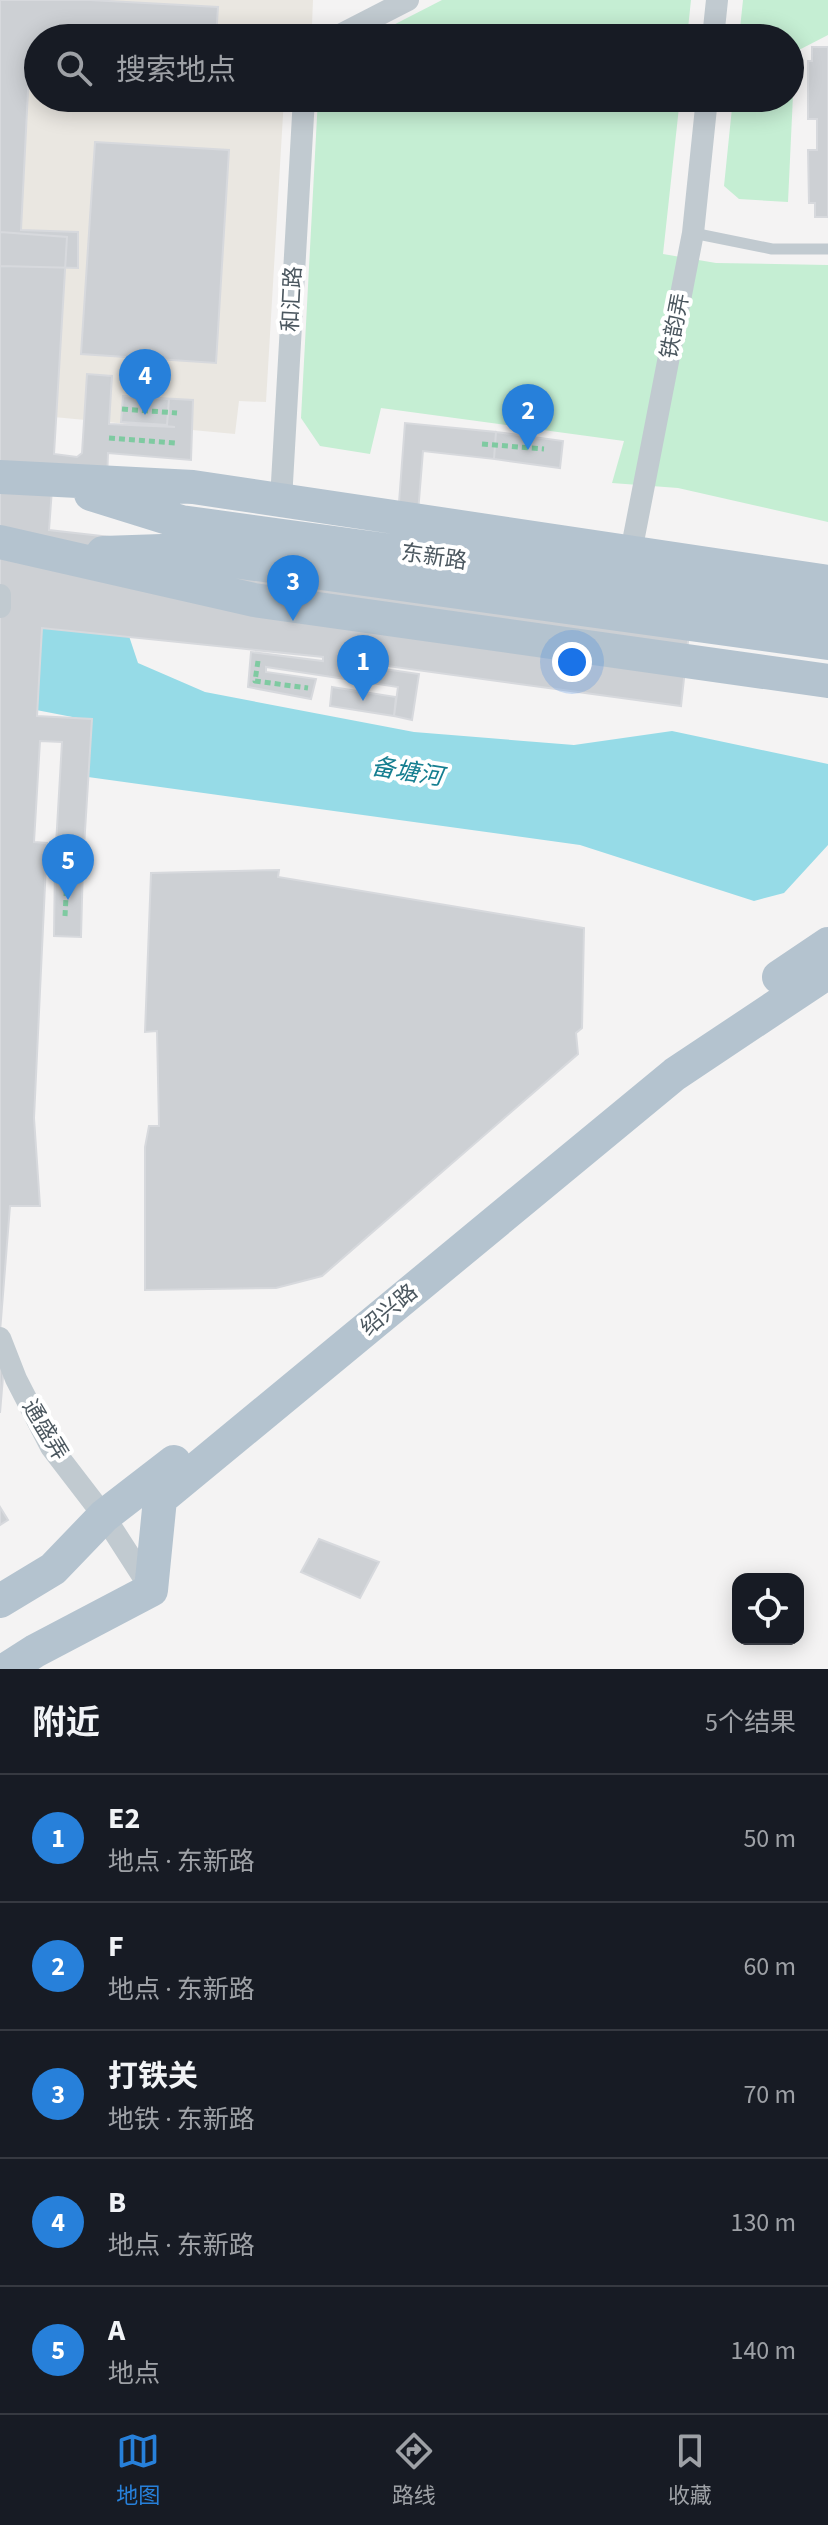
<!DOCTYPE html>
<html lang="zh">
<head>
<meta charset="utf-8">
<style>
  body { margin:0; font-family:"Source Sans 3","Noto Sans SC",sans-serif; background:#20242c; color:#f1f3f6 }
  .controls { position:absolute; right:24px; bottom:24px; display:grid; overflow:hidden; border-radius:16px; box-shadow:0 4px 20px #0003 }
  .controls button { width:72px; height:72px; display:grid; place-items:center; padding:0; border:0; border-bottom:2px solid #363941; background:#171b24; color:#f1f3f6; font:40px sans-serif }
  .you { position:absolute; left:572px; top:662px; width:28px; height:28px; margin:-20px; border:6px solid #fff; border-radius:50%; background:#1a73e8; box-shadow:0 0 0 12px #1a73e833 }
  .badge { display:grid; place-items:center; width:52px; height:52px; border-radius:50%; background:#2780da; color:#fff; font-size:26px; font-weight:700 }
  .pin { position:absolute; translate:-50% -66px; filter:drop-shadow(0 2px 4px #0008) }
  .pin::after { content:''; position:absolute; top:42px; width:28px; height:24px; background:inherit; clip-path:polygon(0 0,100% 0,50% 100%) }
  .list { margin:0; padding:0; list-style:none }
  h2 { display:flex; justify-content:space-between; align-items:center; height:104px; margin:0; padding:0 32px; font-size:34px }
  h2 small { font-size:26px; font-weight:400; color:#9ea1a6 }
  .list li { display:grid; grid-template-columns:52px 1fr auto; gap:24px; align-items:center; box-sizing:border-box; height:128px; padding:0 32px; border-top:2px solid #363941 }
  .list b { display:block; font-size:30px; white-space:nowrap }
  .list p { margin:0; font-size:26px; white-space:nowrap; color:#9ea1a6 }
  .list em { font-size:26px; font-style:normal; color:#9ea1a6 }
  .icon { flex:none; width:44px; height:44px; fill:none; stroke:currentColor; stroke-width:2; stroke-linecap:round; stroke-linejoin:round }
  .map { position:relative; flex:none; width:828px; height:1669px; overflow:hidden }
  .search { position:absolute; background:#171b24; box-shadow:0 4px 20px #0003; left:24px; right:24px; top:24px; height:88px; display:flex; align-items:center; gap:20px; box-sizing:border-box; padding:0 28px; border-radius:44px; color:#9ea1a6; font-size:30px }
  .sheet { height:744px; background:#171b24 }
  nav { display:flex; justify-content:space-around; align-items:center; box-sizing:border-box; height:112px; border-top:2px solid #363941; background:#171b24; font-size:22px; color:#9ea1a6 }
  nav a { display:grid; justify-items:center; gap:4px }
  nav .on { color:#2780da }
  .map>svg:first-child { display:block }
  .commercial { fill:#eae7e1 }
  .green { fill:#c5eed3 }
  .water { fill:#96dbe7 }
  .building { fill:#cdd0d4; stroke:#d7d9dd; stroke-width:2 }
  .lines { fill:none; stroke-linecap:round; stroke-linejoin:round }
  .path { stroke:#7fcaa1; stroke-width:5; stroke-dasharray:6 4; stroke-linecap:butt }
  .lane { stroke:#c1cad0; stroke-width:11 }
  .street { stroke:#c1cad0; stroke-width:22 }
  .primary { stroke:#b4c3cf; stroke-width:34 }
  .labels { text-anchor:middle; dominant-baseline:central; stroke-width:8; stroke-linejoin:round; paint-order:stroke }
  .street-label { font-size:22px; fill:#4b575f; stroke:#fff }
  .water-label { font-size:24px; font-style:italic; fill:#157e90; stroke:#fff }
</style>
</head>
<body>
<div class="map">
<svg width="828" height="1669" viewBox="0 0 828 1669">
  <rect width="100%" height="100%" fill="#f4f3f3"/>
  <!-- commercial -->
  <path class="commercial" d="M 0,0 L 313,0 L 312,25 L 287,38 L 38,38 L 38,98 L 284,98 L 266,402 L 239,401 L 235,434 L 0,412 Z"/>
  <!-- green -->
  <path class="green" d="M 442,0 L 691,0 L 687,38 L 368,38 Z
    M 743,0 L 828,0 L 828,35 L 795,52 L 788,202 L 739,199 L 724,186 L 733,98 L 790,98 L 790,38 L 739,38 Z
    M 318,98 L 680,98 L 663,254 L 716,263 L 828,265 L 828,522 L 678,488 L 612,483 L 624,441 L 381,408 L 370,454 L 320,446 L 301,418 Z"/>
  <!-- water -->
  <path class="water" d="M 0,601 L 126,627 L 138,663 L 205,692 L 414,732 L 574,745 L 672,731 L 828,764 L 828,845 L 784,893 L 754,901 L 580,845 L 88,777 L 88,720 L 0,703 Z"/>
  <!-- building -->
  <path class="building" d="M 0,0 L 90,0 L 218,7 L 216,38 L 38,38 L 38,63 L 29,71 L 21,230 L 78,232 L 78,268 L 0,266 Z
    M 812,47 L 828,47 L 828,217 L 815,217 L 815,203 L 809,203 L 808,150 L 817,150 L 817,119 L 808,119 L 808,61 L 812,61 Z
    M 95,142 L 229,150 L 216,363 L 81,354 Z
    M 0,232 L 67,237 L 54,454 L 77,457 L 82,453 L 87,374 L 112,376 L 109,424 L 175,427 L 121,422 L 123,396 L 193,400 L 191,460 L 108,453 L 107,480 L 53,475 L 49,530 L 394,569 L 405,423 L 496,432 L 494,459 L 423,451 L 413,574 L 692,605 L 681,706 L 344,660 L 343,663 L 419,674 L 412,720 L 394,716 L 398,687 L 266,667 L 266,672 L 316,679 L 311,699 L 248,687 L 251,652 L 323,661 L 323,657 L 42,628 L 37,716 L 92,719 L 83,863 L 55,862 L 62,742 L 40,741 L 34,842 L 47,843 L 34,1118 L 40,1206 L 10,1206 L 0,1332 Z
    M 123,396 L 169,399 L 167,425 L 121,422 Z
    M 496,432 L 563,441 L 560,468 L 494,459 Z
    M 332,687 L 396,697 L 394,716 L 330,706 Z
    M 55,862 L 83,863 L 81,937 L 54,936 Z
    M 279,870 L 278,877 L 584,928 L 582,1028 L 576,1033 L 578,1054 L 322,1276 L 276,1288 L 145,1290 L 145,1147 L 149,1126 L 159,1126 L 157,1031 L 145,1032 L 151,873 Z
    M 0,1350 L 5,1353 L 0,1413 Z
    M 0,1507 L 8,1520 L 0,1525 Z
    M 319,1539 L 379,1562 L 360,1598 L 301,1572 Z"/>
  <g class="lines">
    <!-- path -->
    <path class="path" d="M 122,409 L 177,413
      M 109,438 L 175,443
      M 482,444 L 544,449
      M 258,661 L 255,681 L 308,688
      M 65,916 L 68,858"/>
    <!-- lane -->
    <path class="lane" d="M 693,233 L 772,249 L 828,249"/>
    <!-- street -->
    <path class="street" d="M 334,38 L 408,0
      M 713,38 L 717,0
      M 281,500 L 304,98
      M 631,552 L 693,233 L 707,98
      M 0,595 L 0,607
      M 0,1338 L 16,1379 L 51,1447 L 104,1516 L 151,1589"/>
    <!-- primary -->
    <path class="primary" d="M 0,477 L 193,487 L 828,582
      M 91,494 L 181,522 L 828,611
      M 0,542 L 254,600 L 828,681
      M 103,553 L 162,551 L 828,643
      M 779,977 L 828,944
      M 0,1601 L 53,1569 L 104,1516 L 174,1462
      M 7,1669 L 35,1651 L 151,1590 L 160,1499 L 675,1074 L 828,972"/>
  </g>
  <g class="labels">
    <!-- street labels -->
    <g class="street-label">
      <text transform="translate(292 299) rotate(-87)">和汇路</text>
      <text transform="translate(675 326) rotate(-79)">铁韵弄</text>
      <text transform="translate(434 557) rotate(8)">东新路</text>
      <text transform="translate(389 1310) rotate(-40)">绍兴路</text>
      <text transform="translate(45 1430) rotate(59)">通盛弄</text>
    </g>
    <!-- water labels -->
    <g class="water-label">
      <text transform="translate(407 772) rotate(9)">备塘河</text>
    </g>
  </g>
</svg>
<div class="controls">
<button><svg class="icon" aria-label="locate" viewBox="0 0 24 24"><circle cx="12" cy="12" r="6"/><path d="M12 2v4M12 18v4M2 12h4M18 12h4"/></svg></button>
</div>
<div class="you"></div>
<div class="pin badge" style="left:363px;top:701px">1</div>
<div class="pin badge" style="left:528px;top:450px">2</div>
<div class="pin badge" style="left:293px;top:621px">3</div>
<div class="pin badge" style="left:145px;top:415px">4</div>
<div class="pin badge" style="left:68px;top:900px">5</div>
<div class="search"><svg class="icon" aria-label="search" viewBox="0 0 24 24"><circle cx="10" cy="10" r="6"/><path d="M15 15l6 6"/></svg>搜索地点</div>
</div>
<section class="sheet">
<h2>附近<small>5个结果</small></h2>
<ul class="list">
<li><span class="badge">1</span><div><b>E2</b><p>地点 · 东新路</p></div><em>50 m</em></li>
<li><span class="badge">2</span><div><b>F</b><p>地点 · 东新路</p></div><em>60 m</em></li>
<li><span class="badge">3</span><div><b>打铁关</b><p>地铁 · 东新路</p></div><em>70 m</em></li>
<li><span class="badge">4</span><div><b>B</b><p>地点 · 东新路</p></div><em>130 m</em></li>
<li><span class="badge">5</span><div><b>A</b><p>地点</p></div><em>140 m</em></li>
</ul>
</section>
<nav>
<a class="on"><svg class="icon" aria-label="map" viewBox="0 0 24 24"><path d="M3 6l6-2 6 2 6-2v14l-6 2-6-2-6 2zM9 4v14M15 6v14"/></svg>地图</a>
<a><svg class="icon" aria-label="directions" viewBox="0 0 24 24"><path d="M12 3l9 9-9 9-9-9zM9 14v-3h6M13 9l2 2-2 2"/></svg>路线</a>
<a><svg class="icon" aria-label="saved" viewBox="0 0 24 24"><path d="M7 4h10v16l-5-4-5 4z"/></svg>收藏</a>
</nav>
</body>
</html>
